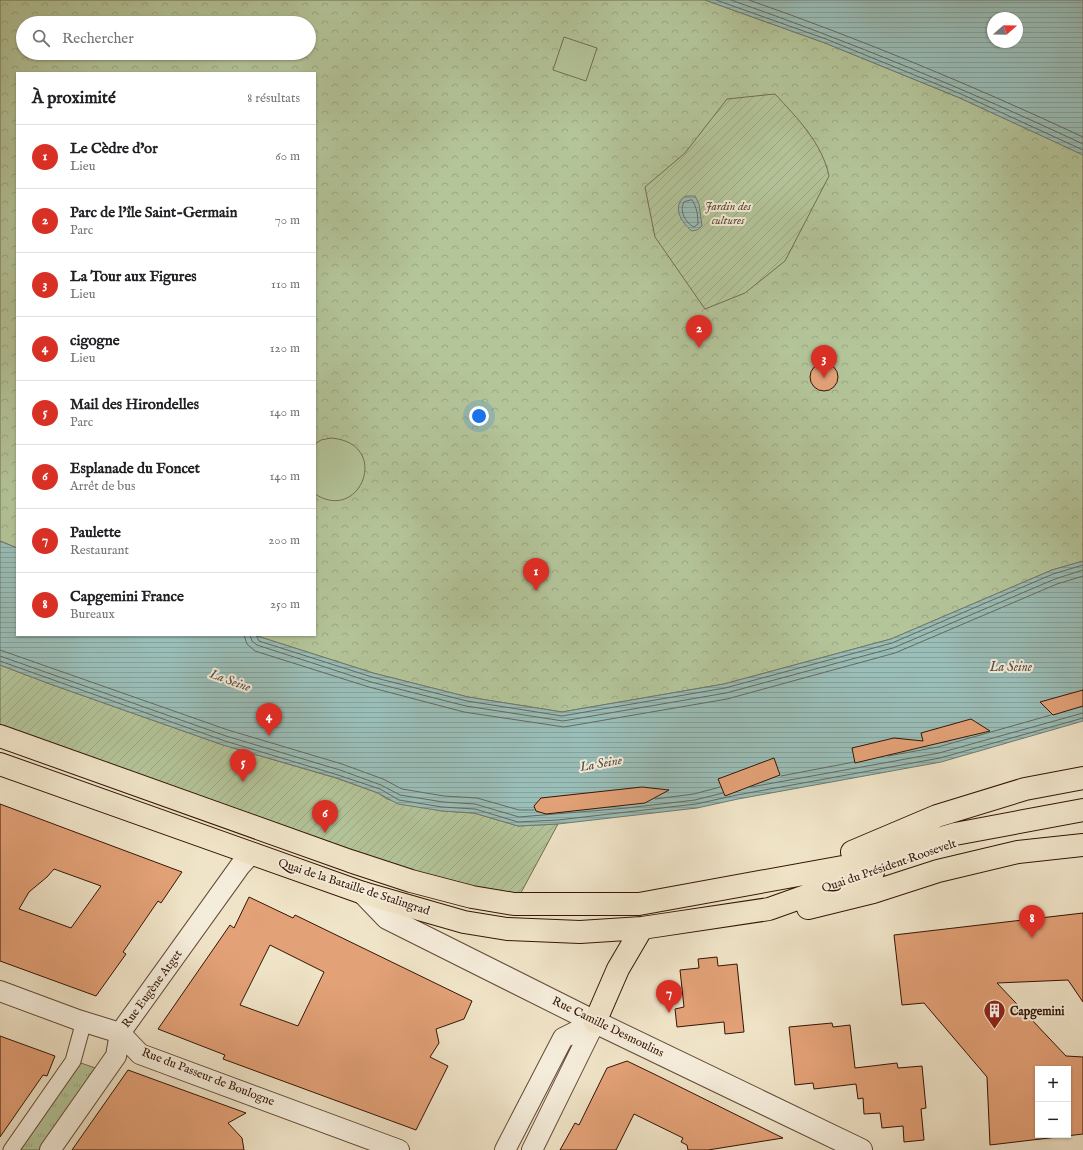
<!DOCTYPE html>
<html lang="fr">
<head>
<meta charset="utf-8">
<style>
  body { margin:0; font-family:"IM FELL English",serif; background:#f6f6f6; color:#202124 }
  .controls { position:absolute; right:12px; bottom:12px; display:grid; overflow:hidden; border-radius:0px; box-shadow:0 1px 3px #0004 }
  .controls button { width:36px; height:36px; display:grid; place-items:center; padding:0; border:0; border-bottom:1px solid #e0e0e0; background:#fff; color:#202124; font:20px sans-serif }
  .compass { position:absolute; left:987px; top:12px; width:36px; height:36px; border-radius:50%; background:#fff; box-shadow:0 1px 3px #0004; rotate:70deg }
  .you { position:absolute; left:479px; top:416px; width:14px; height:14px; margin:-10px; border:3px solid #fff; border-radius:50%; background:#1a73e8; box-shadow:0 0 0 6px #1a73e833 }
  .badge { display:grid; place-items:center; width:26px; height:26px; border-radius:50%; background:#d93025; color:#fff; font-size:13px; font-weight:700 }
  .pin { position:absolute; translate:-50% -33px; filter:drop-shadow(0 1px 2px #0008) }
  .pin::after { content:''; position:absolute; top:21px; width:14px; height:12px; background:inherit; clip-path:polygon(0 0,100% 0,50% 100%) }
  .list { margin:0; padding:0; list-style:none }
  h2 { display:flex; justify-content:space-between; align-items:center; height:52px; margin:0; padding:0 16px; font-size:17px }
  h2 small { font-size:13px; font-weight:400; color:#757577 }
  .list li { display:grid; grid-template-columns:26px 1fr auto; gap:12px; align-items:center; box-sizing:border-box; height:64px; padding:0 16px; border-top:1px solid #e0e0e0 }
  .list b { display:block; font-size:15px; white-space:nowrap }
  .list p { margin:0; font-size:13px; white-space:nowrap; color:#757577 }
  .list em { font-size:13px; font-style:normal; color:#757577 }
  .icon { flex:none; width:22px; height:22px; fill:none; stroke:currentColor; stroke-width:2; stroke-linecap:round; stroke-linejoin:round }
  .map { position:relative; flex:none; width:1083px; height:1150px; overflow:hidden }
  .search { position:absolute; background:#fff; box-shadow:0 1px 3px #0004; left:16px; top:16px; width:300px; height:44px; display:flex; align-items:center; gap:10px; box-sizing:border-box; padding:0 14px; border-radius:22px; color:#757577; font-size:15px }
  .panel { position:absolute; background:#fff; box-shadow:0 1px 3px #0004; left:16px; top:72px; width:300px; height:564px; border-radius:0px }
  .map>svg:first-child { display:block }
  .grass { fill:url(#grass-tufts); stroke:#746d50 }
  .park { fill:url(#park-crowns); stroke:#746d50; fill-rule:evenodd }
  .garden { fill:url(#garden-furrows); stroke:#746d50 }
  .pitch { fill:#b4c59a; stroke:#746d50 }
  .water { fill:url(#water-rules); stroke:#717a70; fill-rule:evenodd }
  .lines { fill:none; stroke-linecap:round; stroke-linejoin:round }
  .shore { stroke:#676a5e; stroke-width:1 }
  .building { fill:#e3a177; stroke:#341505; fill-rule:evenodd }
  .pedestrian-casing { stroke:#634936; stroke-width:17 }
  .minor-casing { stroke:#634936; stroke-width:22 }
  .tertiary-casing { stroke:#634936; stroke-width:24 }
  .primary-casing { stroke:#341505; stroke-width:24 }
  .pedestrian { stroke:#f5eddb; stroke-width:15 }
  .minor { stroke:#f5eddb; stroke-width:20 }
  .tertiary { stroke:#f5eddb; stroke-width:22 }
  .primary { stroke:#f0e4c8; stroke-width:22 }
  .labels { text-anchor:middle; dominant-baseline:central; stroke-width:4; stroke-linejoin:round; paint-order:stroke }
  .park-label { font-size:12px; font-style:italic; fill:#5a4a32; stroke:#f5eddb }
  .street-label { font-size:12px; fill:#341505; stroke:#f5eddb }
  .poi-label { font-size:12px; font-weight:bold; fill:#341505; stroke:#f5eddb; text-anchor:start }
  .water-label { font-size:13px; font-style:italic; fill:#585044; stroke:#f5eddb }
</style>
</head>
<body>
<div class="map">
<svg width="1083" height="1150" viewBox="0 0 1083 1150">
  <defs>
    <pattern id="grass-tufts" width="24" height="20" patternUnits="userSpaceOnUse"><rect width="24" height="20" fill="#b4c59a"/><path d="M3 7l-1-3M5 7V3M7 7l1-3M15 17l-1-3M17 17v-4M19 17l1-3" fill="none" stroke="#9ba883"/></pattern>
    <pattern id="park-crowns" width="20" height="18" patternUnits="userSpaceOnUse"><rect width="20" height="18" fill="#b4c59a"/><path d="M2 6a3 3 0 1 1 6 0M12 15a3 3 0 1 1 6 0" fill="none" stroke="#9ba883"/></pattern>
    <pattern id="garden-furrows" width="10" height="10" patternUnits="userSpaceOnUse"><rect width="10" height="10" fill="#b4c59a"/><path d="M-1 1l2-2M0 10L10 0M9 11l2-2" fill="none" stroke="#9ba883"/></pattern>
    <pattern id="water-rules" width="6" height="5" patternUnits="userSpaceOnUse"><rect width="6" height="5" fill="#9abeb8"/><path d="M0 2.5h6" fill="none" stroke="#85a29d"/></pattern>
  </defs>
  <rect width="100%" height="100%" fill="#f0e4c8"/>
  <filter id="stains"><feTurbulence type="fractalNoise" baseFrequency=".005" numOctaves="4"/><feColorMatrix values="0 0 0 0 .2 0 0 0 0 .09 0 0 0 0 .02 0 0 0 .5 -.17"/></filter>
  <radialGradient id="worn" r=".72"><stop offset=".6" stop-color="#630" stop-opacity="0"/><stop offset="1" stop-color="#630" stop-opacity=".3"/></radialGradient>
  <!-- grass -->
  <path class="grass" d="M 81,1063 L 98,1069 L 40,1150 L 19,1150 Z"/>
  <!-- park -->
  <path class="park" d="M 0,0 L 705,0 L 825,43 L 960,98 L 1080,153 L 1083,155 L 1083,561 L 1052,570 L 891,639 L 724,684 L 562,712 L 468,697 L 373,673 L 254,635 L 315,635 L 315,73 L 17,73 L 17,548 L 0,541 ZM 23,23 L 309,23 L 309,53 L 23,53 Z"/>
  <!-- garden -->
  <path class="garden" d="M 775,94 C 798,119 822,143 829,176 L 785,261 L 745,293 L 705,309 L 655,237 L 645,187 L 685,153 L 727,99 Z
    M 0,665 L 50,684 L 223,745 L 336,778 L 378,793 L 387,799 L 442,811 L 474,813 L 518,826 L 558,824 L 516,902 L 317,848 L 0,728 Z"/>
  <!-- pitch -->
  <path class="pitch" d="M 564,37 L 597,48 L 586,81 L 553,70 Z
    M 331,438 C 392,443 361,524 315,494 L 315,444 L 321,440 Z"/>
  <!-- water -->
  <path class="water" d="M 705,0 L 1083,0 L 1083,155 L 960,98 L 825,43 ZM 993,18 L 1017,18 L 1017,42 L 993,42 Z
    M 686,196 L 695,196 L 699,204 L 702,226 L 697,230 L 692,231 C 681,223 671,205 686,196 Z
    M 0,541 L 17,548 L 17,635 L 254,635 L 373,673 L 468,697 L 562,712 L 724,684 L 891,639 L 1052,570 L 1083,561 L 1083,721 L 941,762 L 738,799 L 697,808 L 558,824 L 518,826 L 474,813 L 442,811 L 398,804 L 378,793 L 337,778 L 223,745 L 50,684 L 0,665 Z"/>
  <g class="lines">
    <!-- shore -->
    <path class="shore" d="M 716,0 L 826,39 L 961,94 L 1083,150
      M 731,0 C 851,42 968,90 1083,144
      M 749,0 C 863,40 974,86 1083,137
      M 692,200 C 697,207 698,216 698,224 L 694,227 C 685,223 679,210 684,202 Z
      M 244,635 L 247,644 L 255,651 L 369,687 L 464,712 L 564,727 L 727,699 L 895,653 L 1057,584 L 1083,576
      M 250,635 L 252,641 L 257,645 L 371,682 L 466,706 L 563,721 L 726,693 L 893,648 L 1055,579 L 1083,570
      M 256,635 L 259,641 L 372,677 L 467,701 L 562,716 L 725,688 L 892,643 L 1053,574 L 1083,565
      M 0,650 L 228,730 L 342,764 L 383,779 L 402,789 L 444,796 L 477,798 L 519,810 L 534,810
      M 0,656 L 226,736 L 340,770 L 381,785 L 400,795 L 443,802 L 475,804 L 519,817 L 627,808 L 695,800 L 723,793
      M 0,661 L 225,741 L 338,775 L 380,789 L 399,800 L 442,807 L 475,809 L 518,822 L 558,820 L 696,804 L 737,795 L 940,758 L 1083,718
      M 888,756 L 938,747 L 1051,715
      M 781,776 L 854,762
      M 751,787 L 939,753 L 1083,713
      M 655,799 L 694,794 L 720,787"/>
  </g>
  <!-- building -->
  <path class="building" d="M810 377a14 14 0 1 1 28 0a14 14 0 1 1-28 0Z
    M 1083,690 L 1083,706 L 1053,715 L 1040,702 Z
    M 971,719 L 990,731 L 855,763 L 852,748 L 894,738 L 923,741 L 921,733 Z
    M 774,758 L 780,775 L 725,796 L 718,779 Z
    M 642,787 L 669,790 L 645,803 L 546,814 L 536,811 L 534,806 L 541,798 Z
    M 0,804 L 182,872 L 161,903 L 158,901 L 123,952 L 126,954 L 96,996 L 0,961 ZM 54,869 L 101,886 L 71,928 L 19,909 L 29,892 L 47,877 Z
    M 249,897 L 293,918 L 295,915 L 472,1001 L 464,1019 L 436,1029 L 439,1043 L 430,1057 L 448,1066 L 416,1130 L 223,1059 L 225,1055 L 158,1029 L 230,925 L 234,928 ZM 270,945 L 324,972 L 298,1026 L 240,1005 Z
    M 1083,913 L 1083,1002 L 1068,980 L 997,983 L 1066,1056 L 1083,1057 L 1083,1134 L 990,1145 L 987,1077 L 924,1003 L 902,1005 L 894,935 ZM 1038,1069 L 1068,1069 L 1068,1135 L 1038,1135 Z
    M 717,957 L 718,966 L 737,964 L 744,1032 L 725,1034 L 724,1022 L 677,1027 L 675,1009 L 684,1007 L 680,970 L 699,968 L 698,959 Z
    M 832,1023 L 833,1027 L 850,1025 L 855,1068 L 897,1063 L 898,1068 L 922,1066 L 926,1108 L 921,1109 L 924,1140 L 904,1142 L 903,1126 L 882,1128 L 880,1113 L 864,1114 L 863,1098 L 858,1099 L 856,1084 L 814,1089 L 813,1083 L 795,1085 L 789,1027 Z
    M 0,1036 L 55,1056 L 47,1076 L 43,1075 L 0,1137 Z
    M 627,1061 L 654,1074 L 783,1138 L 708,1150 L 688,1150 L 687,1145 L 681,1142 L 683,1138 L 634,1114 L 616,1150 L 560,1150 L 575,1123 L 579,1125 L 607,1068 Z
    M 128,1070 L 246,1113 L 228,1123 L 242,1138 L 244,1150 L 72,1150 Z"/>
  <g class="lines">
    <defs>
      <path id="pedestrian" d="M 11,1150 L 73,1061 L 84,1021"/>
      <path id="minor" d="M 0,991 L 78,1020 L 120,1033 L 140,1054 L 399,1150
        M 50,1150 L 116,1056 L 120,1033 L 240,866 L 251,854
        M 505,1150 L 563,1038 L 595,1022
        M 532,1150 L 595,1022"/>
      <path id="tertiary" d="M 363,893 L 387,918 L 595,1022 L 861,1150"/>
      <path id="primary" d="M 0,736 L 350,861 L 411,881 L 472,897 L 514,904 L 639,904 L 848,866 L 955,834 L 1083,810
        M 0,764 L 363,893 L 464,922 L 507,929 L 580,932 L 642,928 L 769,909 L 873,872
        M 852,852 L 937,816 L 1025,789 L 1083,778
        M 808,908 L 873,892 L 938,871 L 1018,852 L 1083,845
        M 595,1022 L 618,969 L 642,928"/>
    </defs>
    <!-- pedestrian casing -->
    <use href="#pedestrian" class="pedestrian-casing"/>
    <!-- minor casing -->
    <use href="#minor" class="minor-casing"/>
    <!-- tertiary casing -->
    <use href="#tertiary" class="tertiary-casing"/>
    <!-- primary casing -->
    <use href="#primary" class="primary-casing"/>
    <!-- pedestrian -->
    <use href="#pedestrian" class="pedestrian"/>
    <!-- minor -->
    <use href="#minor" class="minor"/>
    <!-- tertiary -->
    <use href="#tertiary" class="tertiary"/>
    <!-- primary -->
    <use href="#primary" class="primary"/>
  </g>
  <!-- icons -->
  <defs>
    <symbol id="building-pin" viewBox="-11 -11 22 30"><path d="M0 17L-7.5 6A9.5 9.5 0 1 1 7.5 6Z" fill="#8f2418" stroke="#f5eddb"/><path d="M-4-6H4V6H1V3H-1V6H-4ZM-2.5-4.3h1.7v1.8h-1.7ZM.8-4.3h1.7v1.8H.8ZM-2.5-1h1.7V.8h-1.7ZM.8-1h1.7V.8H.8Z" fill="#fff"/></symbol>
  </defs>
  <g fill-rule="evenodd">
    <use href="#building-pin" x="982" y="998" width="25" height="34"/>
  </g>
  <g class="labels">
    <!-- park labels -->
    <g class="park-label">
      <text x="728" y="206">Jardin des<tspan x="728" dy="14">cultures</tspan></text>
    </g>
    <!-- street labels -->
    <g class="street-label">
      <text transform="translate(889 866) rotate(-19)">Quai du Président Roosevelt</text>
      <text transform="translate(354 887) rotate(18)">Quai de la Bataille de Stalingrad</text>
      <text transform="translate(152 989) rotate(-54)">Rue Eugène Atget</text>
      <text transform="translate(608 1027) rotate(26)">Rue Camille Desmoulins</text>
      <text transform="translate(208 1077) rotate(21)">Rue du Passeur de Boulogne</text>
    </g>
    <!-- poi labels -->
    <g class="poi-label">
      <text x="1010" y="1011">Capgemini</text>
    </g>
    <!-- water labels -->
    <g class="water-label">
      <text x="1011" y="667">La Seine</text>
      <text transform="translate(230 681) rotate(20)">La Seine</text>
      <text transform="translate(601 764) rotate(-10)">La Seine</text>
    </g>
  </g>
  <rect width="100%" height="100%" filter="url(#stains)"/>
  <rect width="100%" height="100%" fill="url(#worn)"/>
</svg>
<div class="controls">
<button>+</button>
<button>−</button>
</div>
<svg class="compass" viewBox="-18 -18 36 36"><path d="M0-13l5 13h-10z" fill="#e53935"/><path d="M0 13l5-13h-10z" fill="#757577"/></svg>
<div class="you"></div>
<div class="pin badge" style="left:536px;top:591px">1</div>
<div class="pin badge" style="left:699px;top:348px">2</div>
<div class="pin badge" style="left:824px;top:378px">3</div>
<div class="pin badge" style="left:269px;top:736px">4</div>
<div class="pin badge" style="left:243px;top:782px">5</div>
<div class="pin badge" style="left:325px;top:833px">6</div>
<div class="pin badge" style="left:669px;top:1013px">7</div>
<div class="pin badge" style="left:1032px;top:938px">8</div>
<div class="search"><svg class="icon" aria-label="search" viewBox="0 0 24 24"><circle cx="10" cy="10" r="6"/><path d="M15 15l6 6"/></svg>Rechercher</div>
<section class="panel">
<h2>À proximité<small>8 résultats</small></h2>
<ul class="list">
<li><span class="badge">1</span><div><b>Le Cèdre d'or</b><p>Lieu</p></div><em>60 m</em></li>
<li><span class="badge">2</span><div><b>Parc de l'île Saint-Germain</b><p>Parc</p></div><em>70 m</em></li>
<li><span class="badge">3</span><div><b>La Tour aux Figures</b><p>Lieu</p></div><em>110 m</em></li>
<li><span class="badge">4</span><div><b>cigogne</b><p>Lieu</p></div><em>120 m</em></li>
<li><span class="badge">5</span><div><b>Mail des Hirondelles</b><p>Parc</p></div><em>140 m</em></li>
<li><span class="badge">6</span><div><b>Esplanade du Foncet</b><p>Arrêt de bus</p></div><em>140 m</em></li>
<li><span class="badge">7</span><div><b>Paulette</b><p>Restaurant</p></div><em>200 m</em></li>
<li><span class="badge">8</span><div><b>Capgemini France</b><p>Bureaux</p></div><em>250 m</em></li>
</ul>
</section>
</div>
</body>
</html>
